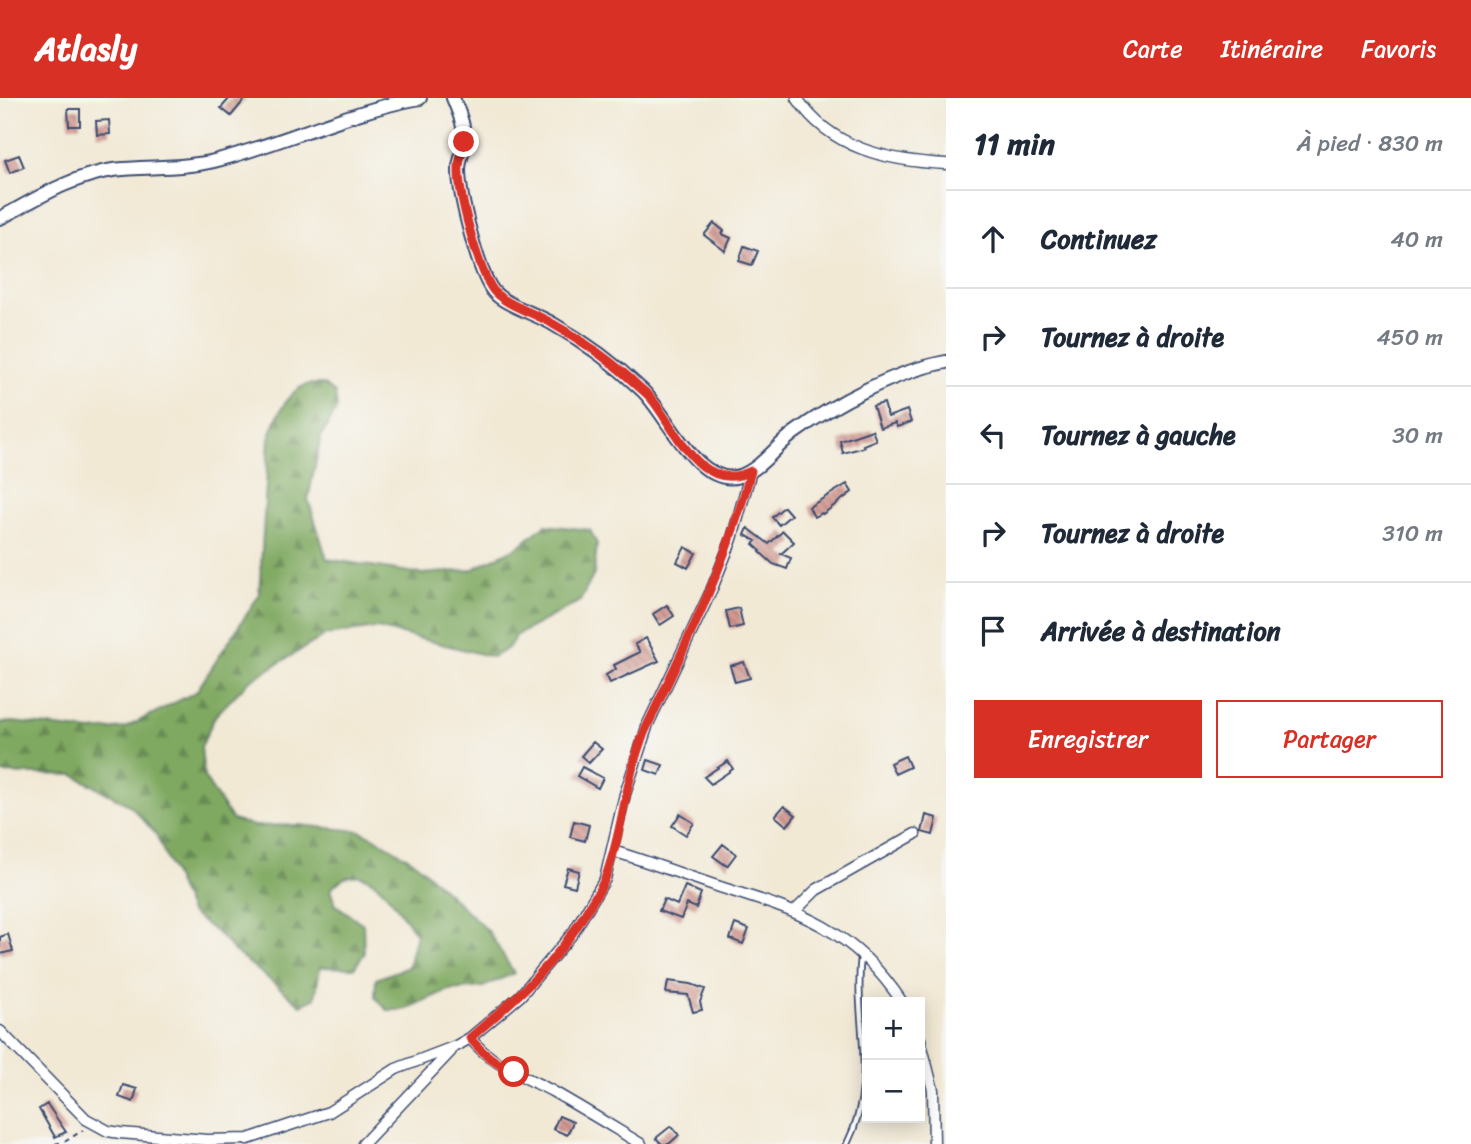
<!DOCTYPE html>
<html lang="fr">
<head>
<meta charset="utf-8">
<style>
  body { margin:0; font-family:Sriracha,sans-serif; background:#f2f2f3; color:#1f2937 }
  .controls { position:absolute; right:21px; bottom:21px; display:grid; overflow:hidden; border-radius:0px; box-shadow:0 4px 18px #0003 }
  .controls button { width:63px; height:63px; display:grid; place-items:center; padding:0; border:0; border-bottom:2px solid #e0e1e3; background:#fff; color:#1f2937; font:35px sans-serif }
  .stop { position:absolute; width:21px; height:21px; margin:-16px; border:5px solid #d93025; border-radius:50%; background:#fff }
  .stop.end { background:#d93025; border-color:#fff; box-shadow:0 2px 7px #0008 }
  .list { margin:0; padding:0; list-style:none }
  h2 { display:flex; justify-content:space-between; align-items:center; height:91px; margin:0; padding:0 28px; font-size:30px }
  h2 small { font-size:23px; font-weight:400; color:#747a83 }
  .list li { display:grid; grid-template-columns:46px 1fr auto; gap:21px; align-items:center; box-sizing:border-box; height:98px; padding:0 28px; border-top:2px solid #e0e1e3 }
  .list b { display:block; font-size:26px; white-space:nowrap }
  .list em { font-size:23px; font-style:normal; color:#747a83 }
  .actions { display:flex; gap:14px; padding:21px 28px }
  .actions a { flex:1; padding:16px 0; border:2px solid #d93025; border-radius:0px; text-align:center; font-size:24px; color:#d93025 }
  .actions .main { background:#d93025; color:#fff }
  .icon { flex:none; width:38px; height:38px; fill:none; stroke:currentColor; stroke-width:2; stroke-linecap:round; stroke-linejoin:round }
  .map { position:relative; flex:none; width:946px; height:1046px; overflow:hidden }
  header { display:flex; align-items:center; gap:42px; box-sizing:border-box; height:98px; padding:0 35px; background:#d93025; color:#fff }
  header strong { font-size:33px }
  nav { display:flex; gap:38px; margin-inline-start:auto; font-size:24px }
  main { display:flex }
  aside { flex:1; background:#fff }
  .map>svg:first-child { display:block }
  .forest { fill:url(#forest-firs); stroke:#4d6c5f; stroke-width:2 }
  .building { fill:url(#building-back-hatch) }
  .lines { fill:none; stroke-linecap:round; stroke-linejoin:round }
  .service-casing { stroke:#3b4b70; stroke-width:8 }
  .minor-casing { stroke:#3b4b70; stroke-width:13 }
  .tertiary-casing { stroke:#3b4b70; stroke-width:16 }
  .path { stroke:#3b4b70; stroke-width:2; stroke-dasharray:5 5; stroke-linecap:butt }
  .service { stroke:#fff; stroke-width:4.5 }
  .minor { stroke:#fff; stroke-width:10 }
  .tertiary { stroke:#fff; stroke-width:12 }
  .route { stroke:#d93025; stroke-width:9 }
</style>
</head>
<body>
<header>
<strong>Atlasly</strong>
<nav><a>Carte</a><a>Itinéraire</a><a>Favoris</a></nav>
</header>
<main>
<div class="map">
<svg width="946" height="1046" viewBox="0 0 946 1046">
  <defs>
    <pattern id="forest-firs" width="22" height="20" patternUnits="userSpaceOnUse" patternTransform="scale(1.75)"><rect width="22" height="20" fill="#7fa960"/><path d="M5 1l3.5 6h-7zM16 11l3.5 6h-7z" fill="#678a52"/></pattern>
    <pattern id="building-back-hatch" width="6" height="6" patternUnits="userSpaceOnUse" patternTransform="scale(1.75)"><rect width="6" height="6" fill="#d29890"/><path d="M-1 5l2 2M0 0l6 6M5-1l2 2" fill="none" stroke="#aa7c79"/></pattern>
  </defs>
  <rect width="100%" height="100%" fill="#f6f6f2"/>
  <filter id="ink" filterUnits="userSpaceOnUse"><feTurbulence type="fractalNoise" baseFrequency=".0143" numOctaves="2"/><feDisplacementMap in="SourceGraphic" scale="14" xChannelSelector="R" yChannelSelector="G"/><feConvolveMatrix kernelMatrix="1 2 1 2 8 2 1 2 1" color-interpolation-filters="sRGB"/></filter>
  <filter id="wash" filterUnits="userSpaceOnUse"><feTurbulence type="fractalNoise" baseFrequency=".00686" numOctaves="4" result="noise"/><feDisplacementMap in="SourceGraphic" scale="28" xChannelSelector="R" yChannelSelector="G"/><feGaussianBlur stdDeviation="1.57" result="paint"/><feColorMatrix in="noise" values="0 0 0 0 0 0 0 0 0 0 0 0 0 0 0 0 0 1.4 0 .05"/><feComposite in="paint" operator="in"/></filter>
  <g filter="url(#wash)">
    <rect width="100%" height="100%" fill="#f2e9d5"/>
    <!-- forest -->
    <path class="forest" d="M 323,286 L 335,295 L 337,310 L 321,339 L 308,401 L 327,461 L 422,476 L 471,472 L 518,449 L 545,427 L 590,432 L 597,446 L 594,476 L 580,503 L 517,537 L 508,550 L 493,559 L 377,530 L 326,537 L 249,583 L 215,618 L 201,649 L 204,679 L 232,722 L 255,728 L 298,727 L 360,733 L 375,740 L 416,765 L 488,833 L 514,875 L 483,889 L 448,892 L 403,912 L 387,912 L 375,899 L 376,881 L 408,869 L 416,836 C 396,809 365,750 330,792 L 336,807 L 363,826 L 364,856 L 354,870 L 320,869 L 315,900 L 301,907 L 234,853 L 222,839 L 190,814 L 156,736 L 131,708 L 74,677 L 0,675 L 0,625 L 13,624 L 92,633 L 125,630 L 196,594 L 259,497 L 269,341 C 275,323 285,294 306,287 C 311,286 317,286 323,286 Z"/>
    <g id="blocks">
      <!-- building -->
      <path class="building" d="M 230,0 L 246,0 L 231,18 L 221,10 Z
        M 68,11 L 80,11 L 80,28 L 69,28 Z
        M 109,22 L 110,36 L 97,37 L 96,23 Z
        M 19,57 L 24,69 L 10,75 L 5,62 Z
        M 714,125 L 724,133 L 722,136 L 731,140 L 725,153 L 704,137 Z
        M 744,148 L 758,153 L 752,167 L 739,163 Z
        M 884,305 L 888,319 L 907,312 L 911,324 L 897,329 L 895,325 L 880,330 L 873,308 Z
        M 872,332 L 876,342 L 863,347 L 864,349 L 843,355 L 840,343 Z
        M 847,386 L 852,394 L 823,416 L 822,415 L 814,419 L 809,409 Z
        M 784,409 L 791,417 L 779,427 L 772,419 Z
        M 748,430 L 769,446 L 783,433 L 794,444 L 781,456 L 791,460 L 787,471 L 773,466 L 760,454 L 761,453 L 753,446 L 756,443 L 745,437 Z
        M 685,449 L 696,455 L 688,470 L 677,464 Z
        M 667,507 L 674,518 L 660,527 L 653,516 Z
        M 739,510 L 743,528 L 730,531 L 726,513 Z
        M 646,540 L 659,563 L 610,585 L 606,577 L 616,571 L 614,567 L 640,554 L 635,546 Z
        M 744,564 L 750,580 L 735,584 L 730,568 Z
        M 593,644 L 602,651 L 589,665 L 581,658 Z
        M 905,658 L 910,669 L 895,676 L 890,665 Z
        M 648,662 L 663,667 L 659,677 L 645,672 Z
        M 728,663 L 733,671 L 711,686 L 704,679 Z
        M 582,669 L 603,680 L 598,690 L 577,678 Z
        M 784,708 L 796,717 L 787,728 L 775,718 Z
        M 680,716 L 694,725 L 686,737 L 672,728 Z
        M 926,717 L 937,720 L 933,737 L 922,734 Z
        M 574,723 L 589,727 L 585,743 L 570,739 Z
        M 723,746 L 736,756 L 727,768 L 713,758 Z
        M 568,770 L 579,773 L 575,789 L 563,786 Z
        M 685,788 L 701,795 L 696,810 L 687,806 L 681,821 L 659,813 L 664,801 L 677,807 Z
        M 735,826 L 749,831 L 743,846 L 730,841 Z
        M 8,836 L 13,853 L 0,856 L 0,839 Z
        M 668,883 L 691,886 L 705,891 L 700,904 L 702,912 L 693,914 L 688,897 L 666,895 Z
        M 123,987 L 137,991 L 133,1004 L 119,999 Z
        M 47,1006 L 66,1034 L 55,1039 L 39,1011 Z
        M 559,1018 L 573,1024 L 567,1037 L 553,1031 Z
        M 671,1028 L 679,1037 L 669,1046 L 662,1046 L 656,1040 Z"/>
    </g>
  </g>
  <g filter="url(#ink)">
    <use href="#blocks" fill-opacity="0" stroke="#3b4b70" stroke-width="2"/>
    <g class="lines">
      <defs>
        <path id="service" d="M 847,1046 C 880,980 853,925 861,858"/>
        <path id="minor" d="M 797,0 C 830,51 889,63 946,66
          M 613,753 C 649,764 684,777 720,789 C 800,814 853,830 902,904
          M 795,813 L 816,792 L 915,736
          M 0,933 L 86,1021 L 108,1033 L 120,1035 L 207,1042 L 248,1041 L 329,1014 L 396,971 L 456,948 L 470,940 L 520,898 L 573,835 L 605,781 L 625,696 L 648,626 L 711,493 L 732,441 L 751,373
          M 470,940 C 492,967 522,977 552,993 C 582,1010 611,1028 641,1046
          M 920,941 L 933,992 L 934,1046
          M 363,1046 L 451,953"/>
        <path id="tertiary" d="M 453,0 C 459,15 466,30 464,46 C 463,55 459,63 459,72 C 459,97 478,174 493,193 C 504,207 537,216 553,226 C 585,244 616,267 642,292 C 667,315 697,391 740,378 C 761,371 776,348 794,335 C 835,305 896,273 946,264
          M 0,120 C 36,101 72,78 113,72 C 147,68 181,71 214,63 C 284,45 349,13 420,0"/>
      </defs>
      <!-- service casing -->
      <use href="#service" class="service-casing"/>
      <!-- minor casing -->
      <use href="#minor" class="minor-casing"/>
      <!-- tertiary casing -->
      <use href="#tertiary" class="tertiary-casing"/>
      <!-- path -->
      <path class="path" d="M 55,1046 L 66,1043 L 83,1032"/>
      <!-- service -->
      <use href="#service" class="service"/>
      <!-- minor -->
      <use href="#minor" class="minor"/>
      <!-- tertiary -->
      <use href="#tertiary" class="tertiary"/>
    </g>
  </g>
  <g class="lines" filter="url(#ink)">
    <!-- route -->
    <path class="route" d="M 464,44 C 463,52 459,61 459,70 C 458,96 478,171 493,192 C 503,206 537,216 553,226 C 583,243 614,265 639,289 C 644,293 650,298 654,304 C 677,334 702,397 751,373 C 727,463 689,541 649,624 C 625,673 625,728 606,778 C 602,790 594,800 588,811 C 555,867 519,898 470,940 C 483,956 496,965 514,974"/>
  </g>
</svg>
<div class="controls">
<button>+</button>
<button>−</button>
</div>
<div class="stop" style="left:514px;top:974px"></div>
<div class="stop end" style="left:464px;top:44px"></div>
</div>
<aside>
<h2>11 min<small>À pied · 830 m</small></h2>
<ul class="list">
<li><svg class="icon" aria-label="ahead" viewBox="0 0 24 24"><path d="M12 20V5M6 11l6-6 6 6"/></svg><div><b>Continuez</b></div><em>40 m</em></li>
<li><svg class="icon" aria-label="right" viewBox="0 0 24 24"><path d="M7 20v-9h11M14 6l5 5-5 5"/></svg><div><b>Tournez à droite</b></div><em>450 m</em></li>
<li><svg class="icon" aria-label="left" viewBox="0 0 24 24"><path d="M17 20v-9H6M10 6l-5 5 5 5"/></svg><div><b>Tournez à gauche</b></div><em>30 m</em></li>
<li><svg class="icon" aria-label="right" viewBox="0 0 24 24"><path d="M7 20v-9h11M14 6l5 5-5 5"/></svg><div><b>Tournez à droite</b></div><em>310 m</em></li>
<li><svg class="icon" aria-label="arrive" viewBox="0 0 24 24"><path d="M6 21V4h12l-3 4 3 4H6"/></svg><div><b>Arrivée à destination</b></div></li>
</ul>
<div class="actions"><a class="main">Enregistrer</a><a>Partager</a></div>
</aside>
</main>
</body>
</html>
